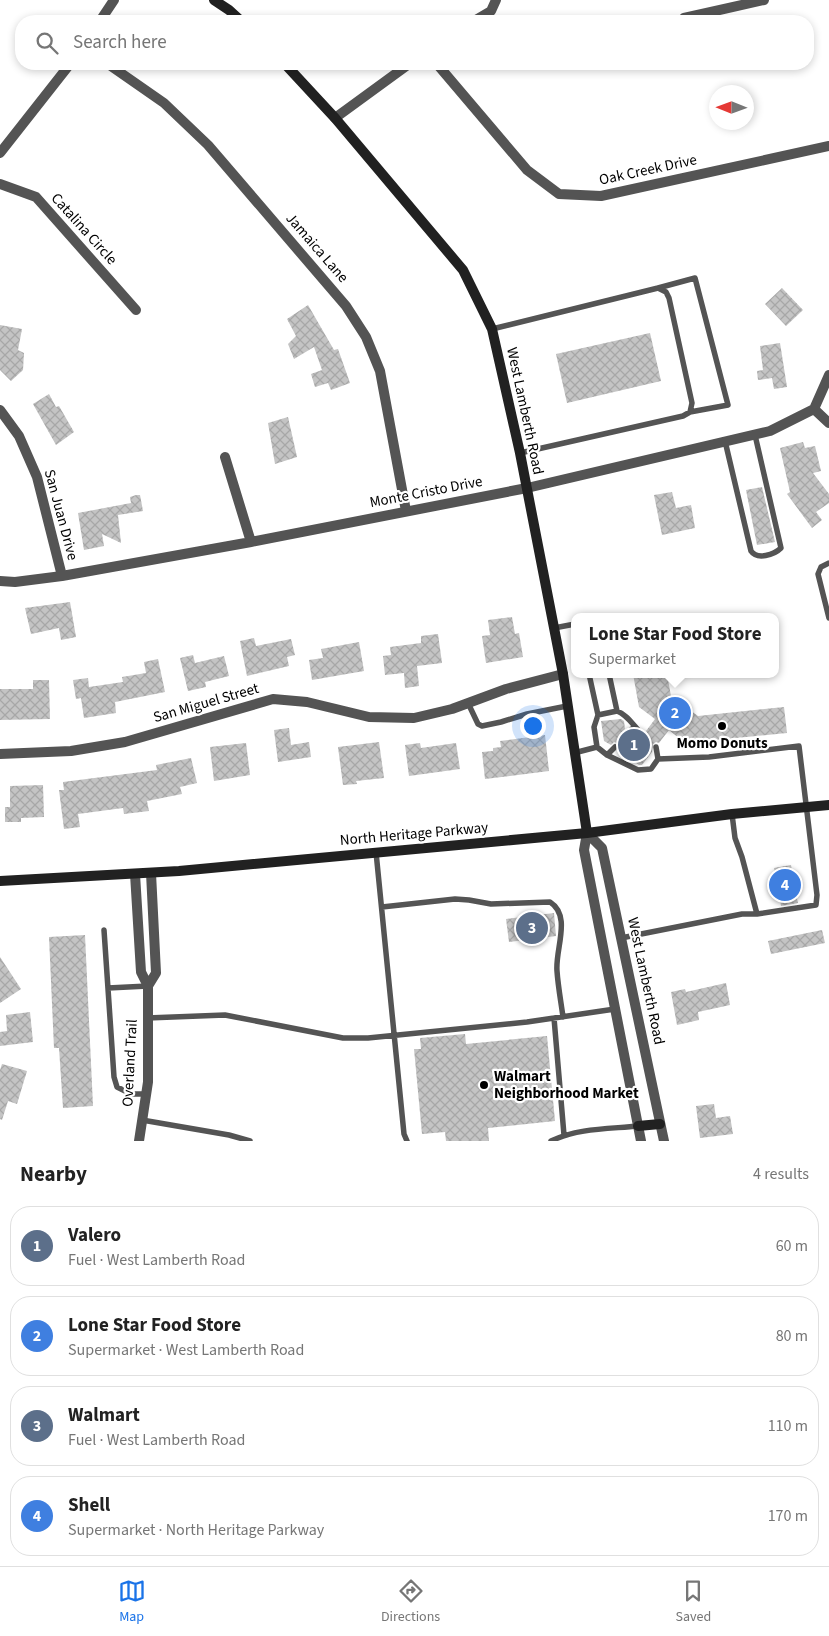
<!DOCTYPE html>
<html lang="en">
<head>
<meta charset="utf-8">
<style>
  body { margin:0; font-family:"Source Sans 3",sans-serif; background:#f2f2f2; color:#222 }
  .compass { position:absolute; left:709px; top:85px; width:45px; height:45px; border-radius:50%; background:#fff; box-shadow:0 2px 8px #0003; rotate:271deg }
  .you { position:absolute; left:532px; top:725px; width:18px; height:18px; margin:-12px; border:4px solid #fff; border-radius:50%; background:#1a73e8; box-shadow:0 0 0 8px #1a73e833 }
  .badge { display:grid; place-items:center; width:32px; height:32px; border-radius:50%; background:#1a73e8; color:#fff; font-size:16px; font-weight:700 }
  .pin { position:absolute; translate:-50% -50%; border:2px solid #fff; box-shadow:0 1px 5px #0006 }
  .popup { position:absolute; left:571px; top:613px; width:208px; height:65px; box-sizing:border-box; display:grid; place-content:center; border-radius:10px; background:#fff; filter:drop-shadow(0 1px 4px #0005); font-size:16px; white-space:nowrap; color:#767676 }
  .popup b { font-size:19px; color:#222 }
  .popup::after { content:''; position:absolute; left:50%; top:100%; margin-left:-10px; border:10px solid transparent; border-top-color:#fff }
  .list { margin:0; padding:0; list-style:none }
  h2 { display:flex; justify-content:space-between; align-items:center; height:65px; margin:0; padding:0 20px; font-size:21px }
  h2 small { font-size:16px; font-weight:400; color:#767676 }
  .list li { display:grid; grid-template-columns:32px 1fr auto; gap:15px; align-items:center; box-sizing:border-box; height:80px; margin:0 10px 10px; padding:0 10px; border:1px solid #e0e0e0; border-radius:20px }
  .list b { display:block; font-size:19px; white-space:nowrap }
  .list p { margin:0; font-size:16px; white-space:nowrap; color:#767676 }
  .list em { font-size:16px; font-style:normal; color:#767676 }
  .icon { flex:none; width:28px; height:28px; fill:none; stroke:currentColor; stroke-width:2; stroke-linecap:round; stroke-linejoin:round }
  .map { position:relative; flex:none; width:829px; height:1141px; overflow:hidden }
  .search { position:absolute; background:#fff; box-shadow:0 2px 8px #0003; left:15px; right:15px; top:15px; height:55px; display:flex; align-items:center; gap:12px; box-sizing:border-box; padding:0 18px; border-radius:20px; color:#767676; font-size:19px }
  .sheet { height:425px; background:#fff }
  nav { display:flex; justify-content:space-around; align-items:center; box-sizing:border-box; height:70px; border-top:1px solid #e0e0e0; background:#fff; font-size:14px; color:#767676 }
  nav a { display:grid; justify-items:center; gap:2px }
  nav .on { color:#1a73e8 }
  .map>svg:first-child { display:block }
  .building { fill:url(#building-cross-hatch) }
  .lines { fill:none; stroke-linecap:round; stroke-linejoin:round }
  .lane { stroke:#545454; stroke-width:5.5 }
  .street { stroke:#545454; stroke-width:10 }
  .secondary { stroke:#212121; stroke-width:10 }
  .poi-dot { fill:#000; stroke:#fff; stroke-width:2 }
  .labels { text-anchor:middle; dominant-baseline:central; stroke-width:4.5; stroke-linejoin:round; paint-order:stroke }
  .street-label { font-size:15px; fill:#000; stroke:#fff }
  .poi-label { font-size:15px; font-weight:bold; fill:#000; stroke:#fff }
</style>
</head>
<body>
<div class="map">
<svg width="829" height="1141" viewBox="0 0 829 1141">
  <defs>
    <pattern id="building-cross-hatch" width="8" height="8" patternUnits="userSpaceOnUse" patternTransform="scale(1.25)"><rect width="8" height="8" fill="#c4c4c4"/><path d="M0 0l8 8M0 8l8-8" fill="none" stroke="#a7a7a7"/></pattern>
  </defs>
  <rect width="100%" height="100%" fill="#fff"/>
  <!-- building -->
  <path class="building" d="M 782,288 L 803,310 L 786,326 L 765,304 Z
    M 308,305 L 334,350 L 338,349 L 350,383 L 331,390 L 328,383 L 315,387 L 311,374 L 322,370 L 314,347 L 294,359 L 288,344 L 296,336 L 287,319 Z
    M 0,325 L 22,329 L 18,350 L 24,353 L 23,370 L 11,381 L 0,370 Z
    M 650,333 L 661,381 L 567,403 L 556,354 Z
    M 780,343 L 787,387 L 774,389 L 772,378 L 758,380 L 757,371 L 763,370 L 760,346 Z
    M 49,394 L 56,407 L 59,406 L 74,432 L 56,445 L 33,404 Z
    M 288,417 L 297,457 L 275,464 L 268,423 Z
    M 803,442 L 805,448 L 815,446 L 821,471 L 813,473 L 829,494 L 829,503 L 816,512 L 822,520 L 812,528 L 787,494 L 790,492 L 780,448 Z
    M 762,487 L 775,542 L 757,545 L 746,490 Z
    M 672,492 L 676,508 L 691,505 L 695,528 L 662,535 L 654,495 Z
    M 136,495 L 140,495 L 143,511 L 118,515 L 121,543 L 102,534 L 104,546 L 84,550 L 78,513 L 131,503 L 130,497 Z
    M 70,602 L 76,637 L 61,640 L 59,628 L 31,634 L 25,608 Z
    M 512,617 L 515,634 L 519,633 L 523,657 L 486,663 L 482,636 L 490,635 L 488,620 Z
    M 438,634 L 442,663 L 417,666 L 419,686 L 405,688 L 404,673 L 385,675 L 383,656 L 391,655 L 390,647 L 421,643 L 421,636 Z
    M 254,638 L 256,646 L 291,639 L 295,655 L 287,657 L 289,666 L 247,676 L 240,641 Z
    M 359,642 L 364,671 L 312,680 L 309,660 L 323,658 L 321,649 Z
    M 193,655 L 195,663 L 224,656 L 229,676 L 205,682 L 206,687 L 188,691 L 180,658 Z
    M 158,659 L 165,692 L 115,702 L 116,713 L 84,718 L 81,698 L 76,699 L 73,680 L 88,678 L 89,687 L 123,682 L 122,677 L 146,673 L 144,662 Z
    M 633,674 L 667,674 L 671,696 L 698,716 L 784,707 L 787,733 L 685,743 L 669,730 L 659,743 L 656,742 L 653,744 L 652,752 L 642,765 L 639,765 L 618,750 L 620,746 L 618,743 L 614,742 L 611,745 L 604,741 L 601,721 L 621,719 L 624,721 L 625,729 L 621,734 L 623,739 L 627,740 L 630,737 L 637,743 L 640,738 L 644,740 L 647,738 L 648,734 L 646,731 L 655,719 L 639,707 Z
    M 33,680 L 49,680 L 50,719 L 0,720 L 0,689 L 33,689 Z
    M 289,728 L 291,745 L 309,742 L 311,757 L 278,762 L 274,730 Z
    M 545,735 L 549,771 L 485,779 L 482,752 L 493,751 L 493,748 L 501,747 L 500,741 Z
    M 379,742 L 384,778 L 356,781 L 357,784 L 343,785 L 338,747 Z
    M 246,743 L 250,775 L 214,781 L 210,747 Z
    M 420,743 L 421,748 L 456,743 L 460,769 L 409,776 L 405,745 Z
    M 191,758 L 197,783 L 180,787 L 182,794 L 147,801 L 149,811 L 124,814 L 123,808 L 78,814 L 80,827 L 64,829 L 59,790 L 64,790 L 63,782 L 157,770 L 156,765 Z
    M 43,785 L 44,817 L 21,818 L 21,822 L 5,822 L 5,807 L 10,807 L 10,786 Z
    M 791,865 L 793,878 L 798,877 L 800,889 L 795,890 L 798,903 L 781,906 L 779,893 L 773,894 L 771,882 L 777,881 L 774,868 Z
    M 554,913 L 556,936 L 509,942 L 506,919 Z
    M 822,930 L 825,943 L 771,954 L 768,941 Z
    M 85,935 L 93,1106 L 63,1108 L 59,1048 L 54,1048 L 49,937 Z
    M 0,957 L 21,989 L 0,1003 Z
    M 726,983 L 730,1005 L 698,1012 L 699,1020 L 677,1025 L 671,992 L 685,989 L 686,992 Z
    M 30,1012 L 33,1042 L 0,1046 L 0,1032 L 7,1031 L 6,1015 Z
    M 465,1034 L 466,1044 L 547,1036 L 555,1121 L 488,1128 L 489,1141 L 446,1141 L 445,1132 L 422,1134 L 414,1049 L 421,1049 L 420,1038 Z
    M 2,1064 L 27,1071 L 17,1104 L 8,1101 L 2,1120 L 0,1119 L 0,1070 Z
    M 714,1104 L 716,1118 L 730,1116 L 733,1134 L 700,1138 L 696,1106 Z"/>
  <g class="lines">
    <!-- lane -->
    <path class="lane" d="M 658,288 L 695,278 L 728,405 L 690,412
      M 492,329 L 658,288 L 666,292 L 669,298 L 692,403 L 690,412 L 683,416 L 520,453
      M 725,441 L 751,551 C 757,560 774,555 781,548 L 755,435
      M 829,563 L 821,567 L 818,574 L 829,618
      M 554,628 L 575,624
      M 589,674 L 598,715 L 594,727 L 597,747 L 607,755 L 638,770 L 651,769 L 658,759
      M 609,674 L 617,711 C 628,715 634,727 643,735
      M 468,703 L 478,724 L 482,726 L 501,722 L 527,714 L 567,706
      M 598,715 L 617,711
      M 626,735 L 634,727
      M 574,753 L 597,747
      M 607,755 L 615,747
      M 732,814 L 735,838 L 742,857 L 757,914
      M 376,852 L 404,1134 L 407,1141
      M 382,907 L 455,899 L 469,900 L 491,904 L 550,902 C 572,916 555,949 557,971 C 558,986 561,1002 563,1017
      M 104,930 L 114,1077 L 117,1087 L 131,1094 L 146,1094
      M 621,938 L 742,914 L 757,914 L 816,905 L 817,895 L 799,746 L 709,757 L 658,759 L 656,747
      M 108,988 L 148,986
      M 147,1018 L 225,1015 L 343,1038 L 368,1038 L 527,1022 L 615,1009
      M 554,1018 L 564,1135
      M 142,1120 L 229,1135 L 250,1141
      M 551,1141 C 578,1128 609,1129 638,1126"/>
    <!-- street -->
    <path class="street" d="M 684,18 L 764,0
      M 100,21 L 114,0
      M 474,21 L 491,11 L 496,0
      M 108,64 L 164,103 L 208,145 L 346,306 L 366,337 L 380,371 L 406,511
      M 437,64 L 527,170 L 559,194 L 601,196 L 829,146
      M 335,118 L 409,64
      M 0,153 L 70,64
      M 0,184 L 36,197 L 136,310
      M 814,409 L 829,423
      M 0,410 L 19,436 L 37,477 L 62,576
      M 225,457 L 251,542
      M 0,581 L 15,582 L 62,576 L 251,542 L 527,488 L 770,431 L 814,409 L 829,375
      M 0,754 L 71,751 L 125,742 L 273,699 L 307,702 L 369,717 L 414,718 L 452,709 L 506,689 L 563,674
      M 587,833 L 602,848 L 664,1141
      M 587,833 L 584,850 L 641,1141
      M 135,874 L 141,972 L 148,986 L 148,1082 L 139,1141
      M 148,986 L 156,973 L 151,873"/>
    <!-- secondary -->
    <path class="secondary" d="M 214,0 L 229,10 L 241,21
      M 285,64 L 335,118 L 463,270 L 492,329 L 520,453 L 563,674 L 587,833
      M 0,881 L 179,871 L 587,833 L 732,814 L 829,805
      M 638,1126 L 660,1124"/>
  </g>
  <!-- markers -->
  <g class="poi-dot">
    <circle cx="722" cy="726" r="5"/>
    <circle cx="484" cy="1085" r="5"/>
  </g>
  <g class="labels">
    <!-- street labels -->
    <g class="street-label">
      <text transform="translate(648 170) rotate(-12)">Oak Creek Drive</text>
      <text transform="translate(84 229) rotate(48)">Catalina Circle</text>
      <text transform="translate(317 248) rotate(49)">Jamaica Lane</text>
      <text transform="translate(525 411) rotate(78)">West Lamberth Road</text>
      <text transform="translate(426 492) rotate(-11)">Monte Cristo Drive</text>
      <text transform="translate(61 515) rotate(75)">San Juan Drive</text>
      <text transform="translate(206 703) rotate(-16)">San Miguel Street</text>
      <text transform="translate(414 834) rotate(-5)">North Heritage Parkway</text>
      <text transform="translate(646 981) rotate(78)">West Lamberth Road</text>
      <text transform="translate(130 1063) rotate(-87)">Overland Trail</text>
    </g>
    <!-- poi labels -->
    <g class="poi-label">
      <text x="722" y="743">Momo Donuts</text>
      <text x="494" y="1076" text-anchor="start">Walmart<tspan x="494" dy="17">Neighborhood Market</tspan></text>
    </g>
  </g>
</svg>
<svg class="compass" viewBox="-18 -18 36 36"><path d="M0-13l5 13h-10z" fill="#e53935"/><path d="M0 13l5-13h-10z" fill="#767676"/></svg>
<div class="you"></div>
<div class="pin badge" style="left:634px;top:745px;background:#5c6f8a">1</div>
<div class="pin badge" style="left:675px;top:713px;background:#3f7fe0">2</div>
<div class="popup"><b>Lone Star Food Store</b>Supermarket</div>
<div class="pin badge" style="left:532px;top:928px;background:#5c6f8a">3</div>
<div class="pin badge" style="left:785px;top:885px;background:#3f7fe0">4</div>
<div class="search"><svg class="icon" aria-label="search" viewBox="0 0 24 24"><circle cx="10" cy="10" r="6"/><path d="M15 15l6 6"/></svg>Search here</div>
</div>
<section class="sheet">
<h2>Nearby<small>4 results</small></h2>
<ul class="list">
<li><span class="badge" style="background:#5c6f8a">1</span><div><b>Valero</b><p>Fuel · West Lamberth Road</p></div><em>60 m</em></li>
<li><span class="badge" style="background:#3f7fe0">2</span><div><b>Lone Star Food Store</b><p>Supermarket · West Lamberth Road</p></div><em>80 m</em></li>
<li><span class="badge" style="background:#5c6f8a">3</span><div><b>Walmart</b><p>Fuel · West Lamberth Road</p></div><em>110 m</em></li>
<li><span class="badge" style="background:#3f7fe0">4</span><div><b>Shell</b><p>Supermarket · North Heritage Parkway</p></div><em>170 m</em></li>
</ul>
</section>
<nav>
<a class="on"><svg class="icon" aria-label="map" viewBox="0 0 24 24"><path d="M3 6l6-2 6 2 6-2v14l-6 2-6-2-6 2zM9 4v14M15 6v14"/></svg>Map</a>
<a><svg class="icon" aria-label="directions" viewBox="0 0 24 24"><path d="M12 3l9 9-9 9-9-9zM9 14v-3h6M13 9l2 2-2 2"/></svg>Directions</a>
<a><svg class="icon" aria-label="saved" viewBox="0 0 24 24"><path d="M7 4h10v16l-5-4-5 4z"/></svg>Saved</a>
</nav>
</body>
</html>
